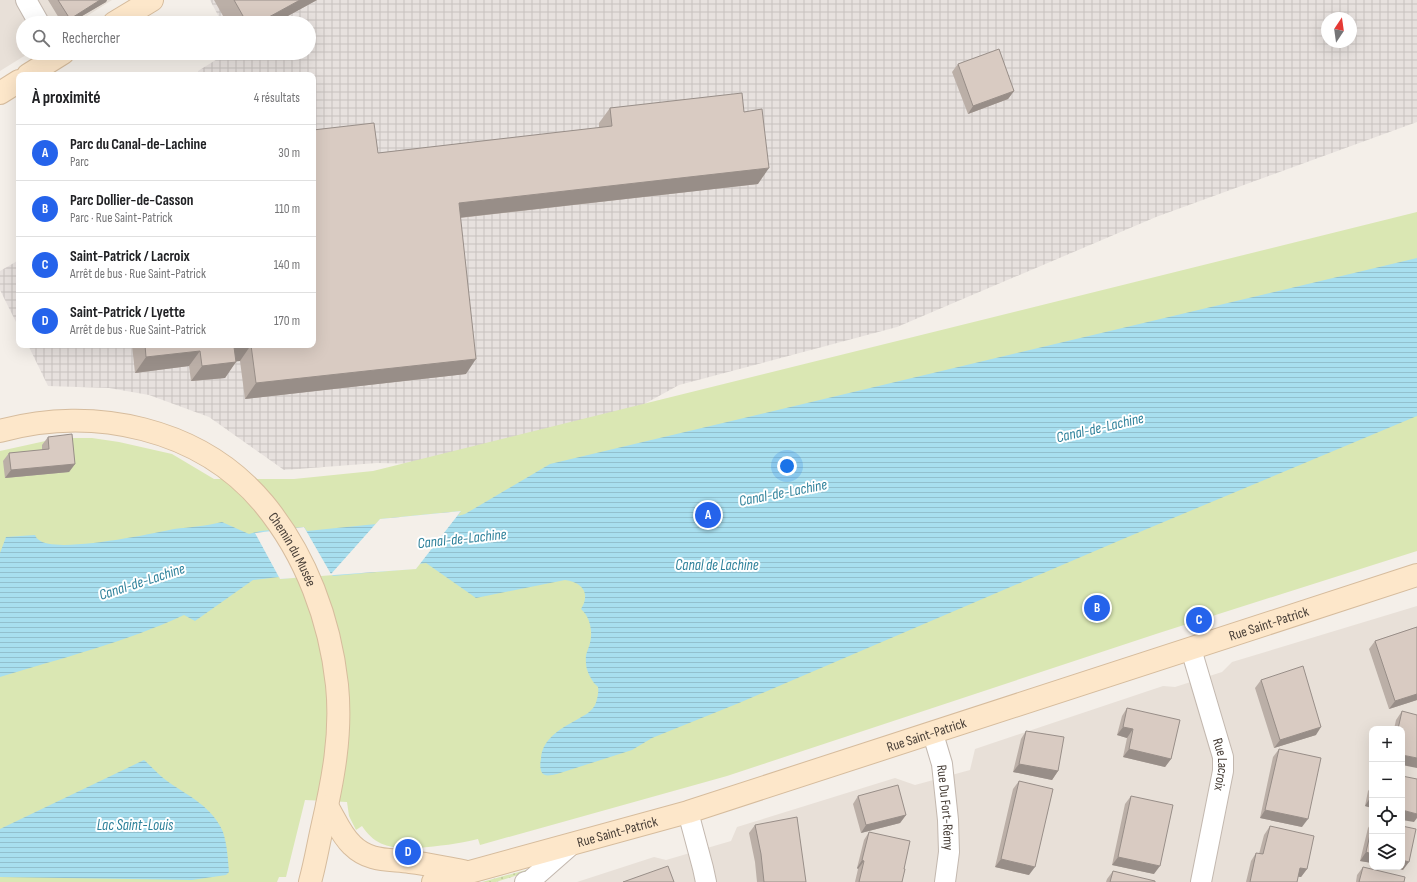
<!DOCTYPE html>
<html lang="fr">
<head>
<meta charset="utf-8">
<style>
  body { margin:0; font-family:"Sofia Sans Condensed",sans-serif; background:#f6f6f6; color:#202124 }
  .controls { position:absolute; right:12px; bottom:12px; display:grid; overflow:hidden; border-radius:8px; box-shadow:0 4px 16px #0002 }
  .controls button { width:36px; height:36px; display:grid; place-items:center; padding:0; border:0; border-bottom:1px solid #e0e0e0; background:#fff; color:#202124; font:20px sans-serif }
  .compass { position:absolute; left:1321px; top:12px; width:36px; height:36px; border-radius:50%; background:#fff; box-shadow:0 4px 16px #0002; rotate:13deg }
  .you { position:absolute; left:787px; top:466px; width:14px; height:14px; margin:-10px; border:3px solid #fff; border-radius:50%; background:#1a73e8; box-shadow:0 0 0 6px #1a73e833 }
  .badge { display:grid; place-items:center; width:26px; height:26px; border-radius:50%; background:#2563eb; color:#fff; font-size:13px; font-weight:700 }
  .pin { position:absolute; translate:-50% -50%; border:2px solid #fff; box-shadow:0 1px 4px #0006 }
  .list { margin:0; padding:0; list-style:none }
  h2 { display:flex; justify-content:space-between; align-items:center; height:52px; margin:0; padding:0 16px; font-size:17px }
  h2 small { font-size:13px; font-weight:400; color:#757577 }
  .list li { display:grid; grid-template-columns:26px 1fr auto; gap:12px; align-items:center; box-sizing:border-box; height:56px; padding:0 16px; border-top:1px solid #e0e0e0 }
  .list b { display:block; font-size:15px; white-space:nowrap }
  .list p { margin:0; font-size:13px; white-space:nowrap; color:#757577 }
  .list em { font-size:13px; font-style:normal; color:#757577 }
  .icon { flex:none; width:22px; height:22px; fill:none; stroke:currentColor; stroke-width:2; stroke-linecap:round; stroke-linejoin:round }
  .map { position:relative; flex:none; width:1417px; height:882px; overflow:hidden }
  .search { position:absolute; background:#fff; box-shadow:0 4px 16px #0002; left:16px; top:16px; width:300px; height:44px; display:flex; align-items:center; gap:10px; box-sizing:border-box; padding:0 14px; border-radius:22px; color:#757577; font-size:15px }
  .panel { position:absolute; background:#fff; box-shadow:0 4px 16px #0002; left:16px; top:72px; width:300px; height:276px; border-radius:8px }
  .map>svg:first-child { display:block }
  .residential { fill:#e8e0d8; fill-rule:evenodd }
  .industrial { fill:url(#industrial-grid); fill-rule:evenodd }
  .grass { fill:url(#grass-dots) }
  .park { fill:#dae7b3 }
  .water { fill:url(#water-rules) }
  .pier { fill:#f4efe9 }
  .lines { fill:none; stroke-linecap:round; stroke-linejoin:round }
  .street-casing { stroke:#c3b8af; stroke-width:22 }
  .secondary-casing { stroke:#d6bc9d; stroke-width:24 }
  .street { stroke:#fff; stroke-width:20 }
  .secondary { stroke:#fde7ca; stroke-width:22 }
  .wall { fill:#bbafa7 }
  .shaded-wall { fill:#988e88 }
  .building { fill:#d9cbc2; stroke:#988e88 }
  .labels { text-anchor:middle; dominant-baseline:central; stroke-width:4; stroke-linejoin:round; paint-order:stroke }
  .street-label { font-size:14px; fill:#483f38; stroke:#fff }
  .water-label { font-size:15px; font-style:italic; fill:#2d809a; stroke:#fff }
</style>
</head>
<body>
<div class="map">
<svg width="1417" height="882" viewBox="0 0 1417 882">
  <defs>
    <pattern id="industrial-grid" width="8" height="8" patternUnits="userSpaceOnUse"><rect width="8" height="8" fill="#e7e1de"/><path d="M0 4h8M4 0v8" fill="none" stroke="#c8c2bf"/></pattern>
    <pattern id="grass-dots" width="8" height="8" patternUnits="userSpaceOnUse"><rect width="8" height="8" fill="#dae7b3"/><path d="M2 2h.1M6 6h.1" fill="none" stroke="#bdc79b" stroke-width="1.8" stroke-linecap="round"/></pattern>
    <pattern id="water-rules" width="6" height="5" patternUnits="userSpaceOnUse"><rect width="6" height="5" fill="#a8dfef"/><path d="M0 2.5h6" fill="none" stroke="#92c0ce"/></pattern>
  </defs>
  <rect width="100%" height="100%" fill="#f4efe9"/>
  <!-- residential -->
  <path class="residential" d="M 0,0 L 112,0 L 76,23 L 23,23 L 23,53 L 29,53 L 0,71 Z
    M 1417,606 L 1417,882 L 577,882 L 654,857 L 666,860 L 731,841 L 737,827 L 895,778 L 915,785 L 970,770 L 975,749 L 1163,686 L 1175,687 L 1222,672 L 1232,662 ZM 1372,729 L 1402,729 L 1402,867 L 1372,867 Z"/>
  <!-- industrial -->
  <path class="industrial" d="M 210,0 L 1417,0 L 1417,122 L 1156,217 L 897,327 L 679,385 L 542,460 L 423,464 L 377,463 L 284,470 L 209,417 L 149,395 L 109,388 L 48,386 L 28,345 L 313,345 L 313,75 L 198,75 L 198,71 L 227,53 L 309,53 L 309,23 L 222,23 ZM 1327,18 L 1351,18 L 1351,42 L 1327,42 Z
    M 19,260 L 19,328 L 0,290 L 0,271 Z"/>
  <!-- grass -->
  <path class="grass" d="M 526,870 L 527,872 L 496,882 L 482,882 Z"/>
  <!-- park -->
  <path class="park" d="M 1417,212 L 1417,551 L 1159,633 L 727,776 L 480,845 L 478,839 C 458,844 439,846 418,848 L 418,842 L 407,842 L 406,848 C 387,848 373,843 362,826 L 356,830 L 349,816 L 347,802 L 305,800 L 286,877 L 279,877 L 277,882 L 0,882 L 0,451 L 59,438 L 92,438 L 119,442 L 172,454 L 214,479 L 294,479 L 373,471 Z"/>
  <!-- water -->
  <path class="water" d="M 1417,258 L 1417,416 L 1123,539 L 739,703 L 652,738 L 632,750 L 557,774 C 551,775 544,778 541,771 C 540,767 540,763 541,759 C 542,738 562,728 578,719 C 585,715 591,712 595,705 C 597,701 599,692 598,687 C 597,686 595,684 594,683 C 590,677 586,670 586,663 C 585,653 588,651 590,643 C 593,631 590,617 581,609 C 591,593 582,582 565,580 L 476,598 L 426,563 L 419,564 L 416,569 L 410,569 L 333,576 L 331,574 L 280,579 L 279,577 L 253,580 L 195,621 L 184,615 C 126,642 62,658 0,677 L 0,553 L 6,537 L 35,535 C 36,537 37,539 39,540 C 55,554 151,534 174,529 C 190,527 207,526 222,522 L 249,534 L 260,531 L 304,527 L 307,531 L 376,524 L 380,519 L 461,511 L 458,516 L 465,514 L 550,464 Z
    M 144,760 C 152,767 159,775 167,781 C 188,796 212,806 223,832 C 227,844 228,859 229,872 L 226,875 L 192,880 L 0,877 L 0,829 Z"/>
  <!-- pier -->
  <path class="pier" d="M 461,511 L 416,569 L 280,579 L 255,533 L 304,527 L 331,574 L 380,519 Z"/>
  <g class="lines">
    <defs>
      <g id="street">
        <path d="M 26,0 L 39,23"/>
        <path id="s1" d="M 1191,649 L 1223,757 L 1223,771 L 1201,882"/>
        <path id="s2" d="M 933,734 L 942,764 L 948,820 L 949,852 L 945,882"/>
        <path d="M 688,812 L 703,868 L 706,882"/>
        <path d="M 525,882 L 530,881 L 571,845"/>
      </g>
      <g id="secondary">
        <path d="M 114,23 L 152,0"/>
        <path d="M 28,75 L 63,53"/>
        <path d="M 0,93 L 19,81"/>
        <path id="s3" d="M 0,431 C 93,405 201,428 264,504 C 306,555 330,620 337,685 C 342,734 333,780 322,828 C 318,846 315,864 310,882"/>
        <path d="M 327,806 C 335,819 341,835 352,845 C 369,862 389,859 410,862 C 428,864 445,868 463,871"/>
        <path id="s4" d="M 433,882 L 688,812 L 1417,575"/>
      </g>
    </defs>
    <!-- street casing -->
    <use href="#street" class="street-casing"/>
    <!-- secondary casing -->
    <use href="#secondary" class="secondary-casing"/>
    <!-- street -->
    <use href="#street" class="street"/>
    <!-- secondary -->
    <use href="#secondary" class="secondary"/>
  </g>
  <!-- wall -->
  <path class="wall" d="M 48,0 L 107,0 L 106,2 L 70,23 L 62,23 Z
    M 214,0 L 317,0 L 275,23 L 227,23 Z
    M 958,64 L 1014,91 L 1008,99 L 968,114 L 952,72 Z
    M 610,108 L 744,112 L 758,184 L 460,218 L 466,374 L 245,399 L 240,361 L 236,361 L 225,378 L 191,381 L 189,366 L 135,373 L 132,345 L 313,345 L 378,153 L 599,128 L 599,123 Z
    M 48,437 L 75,464 L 69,472 L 5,478 L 3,461 L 9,453 L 42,450 L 42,445 Z
    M 1417,627 L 1417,700 L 1389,709 L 1369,649 L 1375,641 Z
    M 1261,680 L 1316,735 L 1274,748 L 1255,688 Z
    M 1127,708 L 1171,759 L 1165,767 L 1123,757 L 1127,738 L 1117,735 L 1122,716 Z
    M 1402,711 L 1402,729 L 1394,729 L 1396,720 Z
    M 1026,731 L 1058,771 L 1052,780 L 1013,772 L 1021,739 Z
    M 1279,749 L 1302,827 L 1260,818 L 1273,757 Z
    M 1019,781 L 1029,875 L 995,867 L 1013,789 Z
    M 1372,786 L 1372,808 L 1365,806 L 1368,791 Z
    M 858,796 L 906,815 L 900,823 L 861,833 L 853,804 Z
    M 1131,796 L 1154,874 L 1112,865 L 1125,804 Z
    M 1372,822 L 1372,863 L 1360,861 L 1368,828 Z
    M 755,825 L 806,882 L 757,882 L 755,862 L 749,833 Z
    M 1270,826 L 1307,869 L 1301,877 L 1298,877 L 1297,882 L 1246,882 L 1251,861 L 1256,853 L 1259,854 L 1264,835 Z
    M 869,832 L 904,869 L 902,882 L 855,882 L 858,869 L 857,868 L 864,840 Z
    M 1363,867 L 1404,882 L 1356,882 L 1357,875 Z
    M 1113,871 L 1155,882 L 1106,882 L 1107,879 Z"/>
  <!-- shaded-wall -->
  <path class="shaded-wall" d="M 100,0 L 107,0 L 106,2 L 70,23 L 67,23 L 70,19 Z
    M 300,0 L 317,0 L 275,23 L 258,23 Z
    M 1014,91 L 1008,99 L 968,114 L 973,106 Z
    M 769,168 L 758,184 L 448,219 L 459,203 Z
    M 251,345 L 240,361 L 223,363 L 234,347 Z
    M 200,351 L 189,366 L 135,373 L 146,357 Z
    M 476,359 L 466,374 L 245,399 L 256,383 Z
    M 236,362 L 225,378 L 191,381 L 202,366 Z
    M 75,464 L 69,472 L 5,478 L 11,470 Z
    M 1417,694 L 1417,700 L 1389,709 L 1395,701 Z
    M 1123,727 L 1133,729 L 1127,738 L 1117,735 Z
    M 1321,727 L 1316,735 L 1274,748 L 1280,740 Z
    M 1129,749 L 1171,759 L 1165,767 L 1123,757 Z
    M 1402,755 L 1417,758 L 1417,768 L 1402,765 Z
    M 1019,764 L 1058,771 L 1052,780 L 1013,772 Z
    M 1370,798 L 1372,798 L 1372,808 L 1365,806 Z
    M 1265,810 L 1308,819 L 1302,827 L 1260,818 Z
    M 1402,810 L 1417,814 L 1417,818 L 1414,822 L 1402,820 Z
    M 906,815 L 900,823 L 861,833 L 866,825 Z
    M 1366,852 L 1372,854 L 1372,863 L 1360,861 Z
    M 1118,857 L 1160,866 L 1154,874 L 1112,865 Z
    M 1001,859 L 1035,867 L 1029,875 L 995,867 Z
    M 862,860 L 864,861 L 858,869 L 857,868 Z
    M 1402,860 L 1409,862 L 1403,870 L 1390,867 L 1402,867 Z
    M 1300,868 L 1307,869 L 1301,877 L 1294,876 Z"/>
  <!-- building -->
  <path class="building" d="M 58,0 L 100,0 L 70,19 Z
    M 234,0 L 300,0 L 258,23 L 247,23 Z
    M 999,49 L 1014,91 L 973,106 L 958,64 Z
    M 742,93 L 744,112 L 762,109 L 769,168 L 459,203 L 476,359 L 256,383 L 251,345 L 234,347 L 236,362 L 202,366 L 200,351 L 146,357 L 145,345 L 313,345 L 313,130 L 374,123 L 378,153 L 612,126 L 610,108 Z
    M 72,434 L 75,464 L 11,470 L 9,453 L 49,449 L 48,437 Z
    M 1417,627 L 1417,694 L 1395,701 L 1375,641 Z
    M 1303,666 L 1321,727 L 1280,740 L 1261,680 Z
    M 1127,708 L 1180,720 L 1171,759 L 1129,749 L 1133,729 L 1123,727 Z
    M 1402,711 L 1417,715 L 1417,758 L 1402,755 L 1402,729 L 1398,729 Z
    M 1026,731 L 1064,737 L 1058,771 L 1019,764 Z
    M 1279,749 L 1321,758 L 1308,819 L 1265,810 Z
    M 1402,776 L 1417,779 L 1417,814 L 1402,810 Z
    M 1019,781 L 1053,789 L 1035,867 L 1001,859 Z
    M 898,785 L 906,815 L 866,825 L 858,796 Z
    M 1372,791 L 1372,798 L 1370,798 Z
    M 1131,796 L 1173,805 L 1160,866 L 1118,857 Z
    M 797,817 L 806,882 L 764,882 L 761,854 L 755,825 Z
    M 1270,826 L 1314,836 L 1307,869 L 1300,868 L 1297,882 L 1250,882 L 1256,853 L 1263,854 Z
    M 1372,826 L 1372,854 L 1366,852 Z
    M 1402,826 L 1416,829 L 1409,862 L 1402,860 Z
    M 869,832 L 910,841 L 904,869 L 905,869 L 902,882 L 859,882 L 864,861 L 862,860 Z
    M 668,866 L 674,882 L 623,882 Z
    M 1363,867 L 1405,877 L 1404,882 L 1359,882 Z
    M 1113,871 L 1155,881 L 1155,882 L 1110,882 Z"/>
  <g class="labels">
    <!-- street labels -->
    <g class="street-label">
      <text stroke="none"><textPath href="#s3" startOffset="343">Chemin du Musée</textPath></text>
      <text stroke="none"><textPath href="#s4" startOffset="875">Rue Saint-Patrick</textPath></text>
      <text stroke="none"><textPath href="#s4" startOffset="515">Rue Saint-Patrick</textPath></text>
      <text stroke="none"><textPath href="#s1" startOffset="120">Rue Lacroix</textPath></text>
      <text stroke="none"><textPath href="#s2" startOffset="75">Rue Du Fort-Rémy</textPath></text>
      <text stroke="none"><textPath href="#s4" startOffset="191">Rue Saint-Patrick</textPath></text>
    </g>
    <!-- water labels -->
    <g class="water-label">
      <text transform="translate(1100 428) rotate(-13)">Canal-de-Lachine</text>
      <text transform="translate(783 493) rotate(-11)">Canal-de-Lachine</text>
      <text transform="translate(462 539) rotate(-6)">Canal-de-Lachine</text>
      <text x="717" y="565">Canal de Lachine</text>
      <text transform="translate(142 582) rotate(-18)">Canal-de-Lachine</text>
      <text x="135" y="825">Lac Saint-Louis</text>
    </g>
  </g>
</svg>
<div class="controls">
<button>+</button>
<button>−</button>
<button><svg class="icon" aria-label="locate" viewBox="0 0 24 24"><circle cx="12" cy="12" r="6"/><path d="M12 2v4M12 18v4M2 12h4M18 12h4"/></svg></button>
<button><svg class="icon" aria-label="layers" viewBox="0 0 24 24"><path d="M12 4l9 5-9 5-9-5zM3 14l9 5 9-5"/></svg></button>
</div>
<svg class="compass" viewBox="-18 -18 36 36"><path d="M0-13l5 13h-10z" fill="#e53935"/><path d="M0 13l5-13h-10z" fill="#757577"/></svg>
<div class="you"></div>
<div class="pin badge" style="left:708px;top:515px">A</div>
<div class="pin badge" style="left:1097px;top:608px">B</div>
<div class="pin badge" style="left:1199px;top:620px">C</div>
<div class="pin badge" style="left:408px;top:852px">D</div>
<div class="search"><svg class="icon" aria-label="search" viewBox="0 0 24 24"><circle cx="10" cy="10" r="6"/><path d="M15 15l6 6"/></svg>Rechercher</div>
<section class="panel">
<h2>À proximité<small>4 résultats</small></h2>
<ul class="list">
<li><span class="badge">A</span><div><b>Parc du Canal-de-Lachine</b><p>Parc</p></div><em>30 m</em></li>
<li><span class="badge">B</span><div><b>Parc Dollier-de-Casson</b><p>Parc · Rue Saint-Patrick</p></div><em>110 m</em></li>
<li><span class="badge">C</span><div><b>Saint-Patrick / Lacroix</b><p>Arrêt de bus · Rue Saint-Patrick</p></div><em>140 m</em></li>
<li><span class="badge">D</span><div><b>Saint-Patrick / Lyette</b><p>Arrêt de bus · Rue Saint-Patrick</p></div><em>170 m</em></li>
</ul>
</section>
</div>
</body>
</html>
